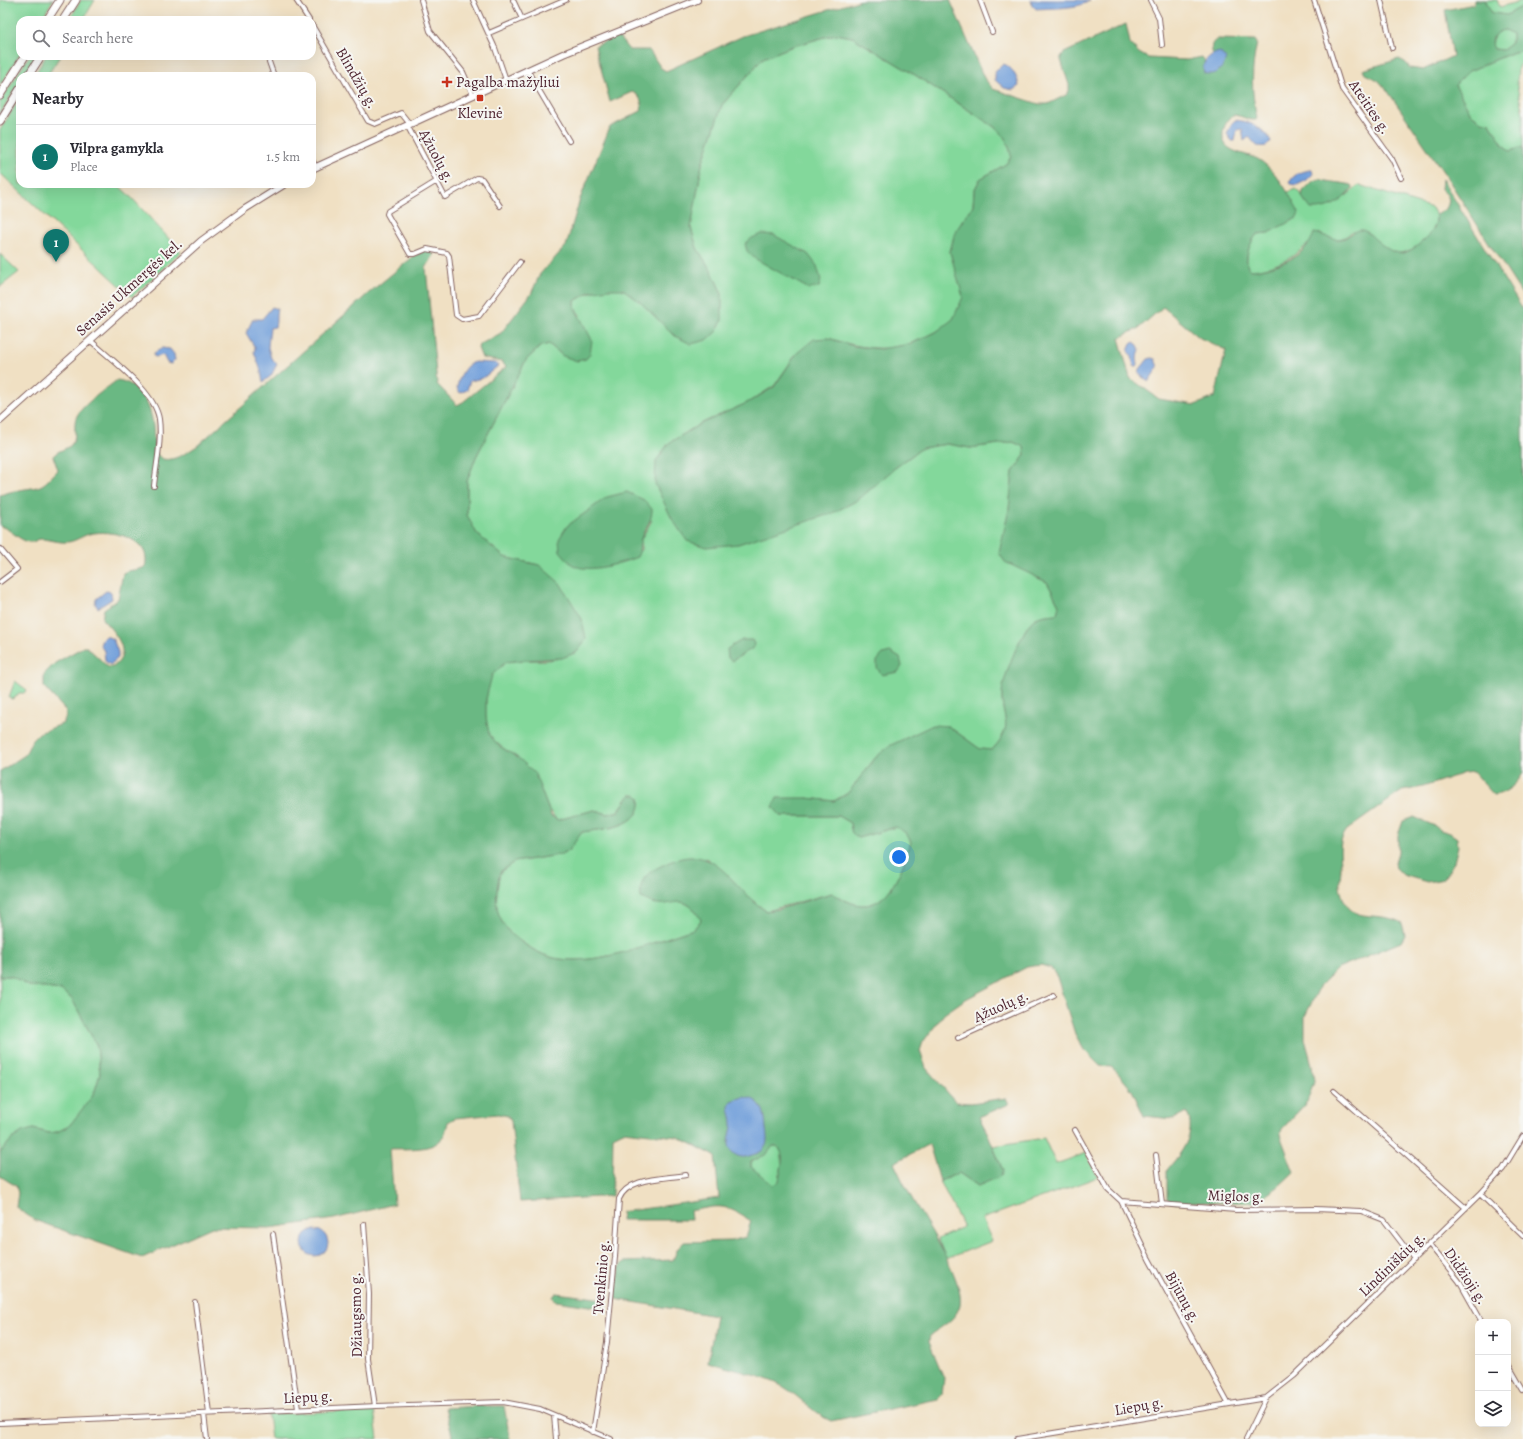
<!DOCTYPE html>
<html lang="en">
<head>
<meta charset="utf-8">
<style>
  body { margin:0; font-family:Alegreya,serif; background:#f2f2f3; color:#2b2b33 }
  .controls { position:absolute; right:12px; bottom:12px; display:grid; overflow:hidden; border-radius:8px; box-shadow:0 4px 16px #0002 }
  .controls button { width:36px; height:36px; display:grid; place-items:center; padding:0; border:0; border-bottom:1px solid #e1e1e2; background:#fff; color:#2b2b33; font:20px sans-serif }
  .you { position:absolute; left:899px; top:857px; width:14px; height:14px; margin:-10px; border:3px solid #fff; border-radius:50%; background:#1a73e8; box-shadow:0 0 0 6px #1a73e833 }
  .badge { display:grid; place-items:center; width:26px; height:26px; border-radius:50%; background:#0f766e; color:#fff; font-size:13px; font-weight:700 }
  .pin { position:absolute; translate:-50% -33px; filter:drop-shadow(0 1px 2px #0008) }
  .pin::after { content:''; position:absolute; top:21px; width:14px; height:12px; background:inherit; clip-path:polygon(0 0,100% 0,50% 100%) }
  .list { margin:0; padding:0; list-style:none }
  h2 { display:flex; justify-content:space-between; align-items:center; height:52px; margin:0; padding:0 16px; font-size:17px }
  h2 small { font-size:13px; font-weight:400; color:#7c7c81 }
  .list li { display:grid; grid-template-columns:26px 1fr auto; gap:12px; align-items:center; box-sizing:border-box; height:64px; padding:0 16px; border-top:1px solid #e1e1e2 }
  .list b { display:block; font-size:15px; white-space:nowrap }
  .list p { margin:0; font-size:13px; white-space:nowrap; color:#7c7c81 }
  .list em { font-size:13px; font-style:normal; color:#7c7c81 }
  .icon { flex:none; width:22px; height:22px; fill:none; stroke:currentColor; stroke-width:2; stroke-linecap:round; stroke-linejoin:round }
  .map { position:relative; flex:none; width:1523px; height:1439px; overflow:hidden }
  .search { position:absolute; background:#fff; box-shadow:0 4px 16px #0002; left:16px; top:16px; width:300px; height:44px; display:flex; align-items:center; gap:10px; box-sizing:border-box; padding:0 14px; border-radius:12px; color:#7c7c81; font-size:15px }
  .panel { position:absolute; background:#fff; box-shadow:0 4px 16px #0002; left:16px; top:72px; width:300px; height:116px; border-radius:12px }
  .map>svg:first-child { display:block }
  .green { fill:#83d89b; stroke:#667c63; fill-rule:evenodd }
  .forest { fill:#6ab883; stroke:#5a6c57; fill-rule:evenodd }
  .water { fill:#719fda; stroke:#5e5f82 }
  .lines { fill:none; stroke-linecap:round; stroke-linejoin:round }
  .minor-casing { stroke:#846360; stroke-width:6 }
  .secondary-casing { stroke:#846360; stroke-width:8 }
  .motorway-casing { stroke:#846360; stroke-width:9 }
  .minor { stroke:#fff; stroke-width:4 }
  .secondary { stroke:#fff; stroke-width:6 }
  .motorway { stroke:#fff; stroke-width:7 }
  .poi-dot { fill:#c8321e; stroke:#f6f6f2; stroke-width:1.5 }
  .labels { text-anchor:middle; dominant-baseline:central; stroke-width:4; stroke-linejoin:round; paint-order:stroke }
  .street-label { font-size:15px; fill:#4a1f2b; stroke:#f6f6f2 }
  .poi-label { font-size:15px; fill:#4a1f2b; stroke:#f6f6f2; text-anchor:start }
</style>
</head>
<body>
<div class="map">
<svg width="1523" height="1439" viewBox="0 0 1523 1439">
  <rect width="100%" height="100%" fill="#f6f6f2"/>
  <filter id="ink" filterUnits="userSpaceOnUse"><feTurbulence type="fractalNoise" baseFrequency=".025" numOctaves="2"/><feDisplacementMap in="SourceGraphic" scale="8" xChannelSelector="R" yChannelSelector="G"/><feConvolveMatrix kernelMatrix="1 2 1 2 8 2 1 2 1" color-interpolation-filters="sRGB"/></filter>
  <filter id="wash" filterUnits="userSpaceOnUse"><feTurbulence type="fractalNoise" baseFrequency=".012" numOctaves="4" result="noise"/><feDisplacementMap in="SourceGraphic" scale="16" xChannelSelector="R" yChannelSelector="G"/><feGaussianBlur stdDeviation="0.9" result="paint"/><feColorMatrix in="noise" values="0 0 0 0 0 0 0 0 0 0 0 0 0 0 0 0 0 1.4 0 .05"/><feComposite in="paint" operator="in"/></filter>
  <g filter="url(#wash)">
    <rect width="100%" height="100%" fill="#f0e0c3"/>
    <!-- green -->
    <path class="green" d="M 0,0 L 53,0 L 41,20 L 20,20 L 20,54 L 0,86 Z
      M 81,0 L 95,0 L 83,20 L 69,20 Z
      M 1485,0 L 1497,0 L 1500,7 L 1523,0 L 1523,6 L 1507,15 L 1492,13 Z
      M 1505,30 L 1512,34 L 1512,43 L 1503,50 L 1494,49 L 1492,46 L 1494,35 L 1499,31 Z
      M 836,34 L 852,37 L 915,75 L 999,130 C 1006,139 1010,146 1011,157 L 1006,164 L 980,179 L 974,191 L 973,206 L 955,232 L 950,252 L 964,296 C 961,303 958,314 953,319 C 948,326 937,331 930,335 C 892,354 868,350 828,338 L 797,353 L 774,386 L 747,403 L 700,424 L 669,443 L 656,461 L 738,544 L 780,529 L 895,468 L 922,448 L 947,444 L 970,448 L 1013,442 L 1025,447 L 1025,455 L 1013,472 L 1009,509 L 1033,576 L 1047,582 L 1059,605 L 1057,614 C 1048,615 1040,615 1033,620 C 1023,627 1003,680 1002,694 C 1001,721 1016,724 992,750 L 980,749 L 948,726 L 876,757 L 848,793 L 834,801 L 807,798 L 781,816 L 838,816 L 850,823 L 852,834 L 858,838 L 897,827 L 906,833 L 911,842 C 904,863 893,902 866,905 C 854,906 842,899 832,893 L 766,911 C 744,896 729,874 706,858 L 653,903 C 677,902 688,896 701,920 L 694,929 C 651,942 604,965 559,959 C 545,957 531,949 520,941 C 493,921 494,902 500,872 L 514,862 L 559,855 L 569,849 L 582,832 C 602,829 644,828 640,798 L 630,795 L 618,811 L 608,814 L 594,810 L 558,820 C 543,810 543,782 527,766 C 516,754 499,749 490,735 C 483,723 485,687 492,675 C 494,671 504,663 508,662 C 526,658 546,663 563,657 C 568,656 572,653 577,652 L 539,565 L 504,557 L 477,534 L 467,516 L 467,481 L 476,457 L 526,360 L 541,346 L 549,344 L 563,356 L 580,315 L 575,308 L 575,301 C 587,293 610,282 624,290 C 630,293 635,298 640,302 L 722,294 L 712,272 L 697,248 L 691,228 L 702,164 L 722,105 L 763,58 L 793,46 ZM 652,520 L 641,539 L 641,550 C 618,566 609,567 582,567 Z
      M 1523,51 L 1523,60 L 1518,67 L 1517,86 L 1523,114 L 1523,147 L 1510,151 L 1504,146 L 1490,123 L 1481,121 L 1471,114 L 1455,85 L 1469,71 L 1514,52 Z
      M 29,56 L 36,56 L 23,76 L 20,76 L 20,81 L 0,114 L 0,102 Z
      M 46,56 L 60,56 L 47,76 L 34,76 Z
      M 20,98 L 20,184 L 117,184 L 132,198 L 181,252 L 132,297 L 0,173 L 0,130 Z
      M 1359,185 L 1432,208 C 1448,229 1410,259 1391,252 C 1385,250 1373,237 1367,232 L 1351,232 C 1343,242 1329,240 1319,233 C 1300,254 1279,268 1251,270 L 1248,268 C 1244,256 1250,243 1257,234 L 1268,233 L 1298,213 L 1287,192 L 1296,189 L 1300,192 L 1306,203 L 1346,196 Z
      M 0,254 L 19,272 L 0,287 Z
      M 15,681 L 27,690 L 24,693 L 19,693 L 15,698 L 11,699 L 9,697 Z
      M 0,976 L 11,976 L 29,986 L 61,990 L 72,999 L 97,1046 L 100,1074 L 94,1094 L 81,1112 L 69,1126 L 57,1132 L 49,1133 L 33,1129 L 12,1139 L 0,1153 Z
      M 1044,1138 L 1056,1164 L 1086,1153 L 1098,1177 L 982,1219 L 992,1241 L 946,1259 L 938,1239 L 963,1227 L 940,1181 L 959,1173 L 978,1186 L 1003,1171 L 993,1146 Z
      M 773,1146 L 777,1146 C 787,1155 780,1169 779,1182 L 773,1186 L 751,1168 L 751,1163 Z
      M 374,1410 L 378,1439 L 271,1439 L 268,1414 Z"/>
    <!-- forest -->
    <path class="forest" d="M 861,0 L 950,0 L 984,78 L 993,89 L 1039,104 L 1048,104 L 1066,95 L 1069,91 L 1069,85 L 1061,60 L 1061,57 L 1064,53 L 1126,24 L 1130,43 L 1139,53 L 1148,58 L 1187,60 L 1202,57 L 1205,61 L 1204,63 L 1216,72 L 1224,65 L 1216,53 L 1213,55 C 1211,47 1210,43 1218,39 L 1255,40 L 1257,43 C 1251,69 1251,92 1257,118 L 1256,120 C 1248,121 1241,115 1233,115 C 1227,121 1224,125 1223,133 C 1221,155 1249,152 1261,161 C 1279,174 1289,194 1299,213 L 1297,218 L 1268,233 L 1257,234 C 1250,243 1244,256 1248,268 L 1251,270 C 1274,269 1307,257 1314,233 C 1323,234 1331,240 1341,239 C 1349,238 1353,229 1362,230 C 1367,231 1371,235 1375,239 C 1395,256 1403,259 1424,240 C 1433,232 1437,225 1436,214 L 1446,209 C 1451,199 1449,196 1441,189 L 1442,179 L 1523,310 L 1523,773 C 1518,783 1506,794 1494,795 L 1473,772 L 1464,773 L 1423,787 L 1402,791 L 1347,830 C 1337,843 1341,853 1341,868 C 1341,874 1339,881 1340,887 C 1348,929 1375,908 1402,923 L 1405,935 L 1401,942 L 1338,968 L 1320,986 L 1305,1016 L 1305,1039 L 1312,1065 L 1314,1081 L 1307,1102 L 1282,1129 L 1280,1135 L 1294,1172 L 1278,1187 L 1256,1202 L 1170,1203 L 1167,1197 L 1167,1170 C 1181,1153 1197,1135 1187,1112 L 1174,1119 L 1144,1116 L 1132,1090 L 1117,1072 L 1111,1067 L 1100,1066 L 1084,1050 L 1075,1034 L 1057,977 L 1051,968 L 1041,965 L 1027,967 L 964,1000 L 944,1014 L 923,1042 L 920,1051 L 926,1068 L 956,1102 L 971,1103 L 1006,1098 L 1009,1104 L 979,1117 L 988,1134 L 1003,1171 L 1001,1176 L 978,1186 L 959,1173 L 940,1181 L 929,1144 L 894,1163 C 902,1180 910,1196 920,1212 C 931,1231 968,1287 959,1308 C 954,1321 941,1327 930,1335 L 929,1342 L 944,1378 L 942,1395 L 938,1399 L 831,1421 C 810,1412 797,1392 776,1383 C 755,1374 730,1369 708,1362 L 716,1316 L 615,1299 L 620,1266 L 624,1262 L 673,1260 L 678,1248 L 684,1242 L 731,1241 L 746,1237 L 751,1221 C 723,1203 722,1205 690,1211 L 691,1220 L 621,1220 L 622,1212 L 628,1211 L 719,1198 L 715,1156 L 678,1137 L 623,1131 L 613,1136 L 612,1196 L 520,1202 L 511,1121 L 508,1116 L 498,1114 L 455,1118 L 448,1122 C 447,1126 446,1132 443,1137 C 433,1152 407,1148 390,1149 L 394,1204 L 334,1219 L 269,1228 L 212,1227 L 142,1258 L 34,1220 L 16,1207 L 18,1193 L 16,1186 L 0,1176 L 0,1153 L 12,1139 L 22,1132 L 33,1129 L 49,1133 L 57,1132 L 69,1126 L 94,1094 L 100,1074 L 97,1046 L 72,999 L 61,990 L 29,986 L 11,976 L 0,976 L 0,771 L 25,755 L 32,740 L 39,733 L 62,724 L 66,717 L 66,711 L 44,687 L 44,674 L 55,663 L 83,647 L 87,647 L 108,667 L 113,667 C 134,652 114,632 102,619 L 104,609 L 118,599 L 123,573 C 130,569 137,571 145,567 C 153,540 115,530 94,533 C 84,534 77,541 68,542 C 58,543 50,539 41,539 C 37,539 33,543 29,542 C 18,540 11,529 0,526 L 0,495 C 6,493 13,491 19,490 C 43,486 40,489 58,470 L 53,456 C 58,450 65,450 71,445 C 78,437 73,426 76,418 C 81,405 106,389 117,380 C 140,383 151,405 153,426 C 154,434 153,443 156,451 C 162,470 188,452 197,446 L 370,292 L 414,256 L 426,250 L 432,252 L 434,255 L 426,268 L 437,384 L 457,405 L 463,402 L 506,367 L 502,362 L 482,358 L 478,348 L 479,345 L 501,333 L 531,294 L 540,274 L 566,246 L 580,199 L 610,127 L 641,111 C 643,102 640,95 632,92 L 610,102 L 595,46 L 618,36 L 629,50 L 649,50 L 661,68 L 666,71 L 743,36 ZM 836,34 L 852,37 L 915,75 L 999,130 C 1006,139 1010,146 1011,157 L 1006,164 L 980,179 L 974,191 L 973,206 L 955,232 L 950,252 L 963,297 L 953,319 L 936,332 L 911,344 L 880,349 L 854,346 L 828,338 L 814,339 L 797,353 L 774,387 L 747,403 L 700,424 L 669,443 L 656,461 L 655,484 L 672,519 L 687,541 L 706,547 L 738,544 L 833,513 L 858,500 L 895,468 L 922,448 L 947,444 L 970,448 L 1013,442 L 1024,447 L 1025,455 L 1013,472 L 1009,509 L 999,553 L 1005,562 L 1047,582 L 1059,605 L 1057,614 C 1048,615 1036,615 1031,622 C 1020,635 1003,677 1002,693 C 1001,721 1016,724 992,750 L 980,749 L 948,726 L 933,725 L 891,745 L 876,757 L 848,793 L 834,801 L 807,798 L 777,798 L 773,807 L 781,816 L 838,816 L 850,823 L 852,834 L 858,838 L 896,827 L 906,833 L 911,842 C 904,863 893,902 866,905 C 854,906 842,899 832,893 L 779,909 L 766,911 C 726,884 717,836 659,867 C 645,874 639,881 641,898 C 645,899 649,902 652,903 C 675,909 683,889 701,920 L 694,929 C 651,942 604,965 559,959 C 545,957 531,949 520,941 C 493,921 494,902 500,872 L 514,862 L 559,855 L 569,850 L 582,832 C 602,829 644,828 640,798 L 636,795 L 630,795 L 618,812 L 608,814 L 594,810 L 558,820 L 551,816 L 535,774 L 521,760 L 498,745 L 489,734 L 486,717 L 486,699 L 492,675 L 506,662 L 524,660 L 562,658 L 577,652 L 586,639 L 582,619 L 560,583 L 539,565 L 504,557 L 477,534 L 467,515 L 467,481 L 476,457 L 526,360 L 541,346 L 549,344 L 563,356 L 577,361 L 586,359 L 590,354 L 592,340 L 575,308 L 575,301 L 589,292 L 608,289 L 623,289 L 640,302 L 675,336 L 691,344 L 707,340 L 716,332 L 722,321 L 722,294 L 712,272 L 697,248 L 691,228 L 702,164 L 722,105 L 763,58 L 793,46 ZM 1163,307 L 1200,338 L 1226,350 L 1215,397 L 1195,405 L 1159,399 L 1130,378 L 1119,338 L 1139,328 ZM 773,1146 L 777,1146 C 787,1155 780,1169 779,1182 L 773,1185 L 751,1167 L 751,1162 L 767,1154 Z
      M 1474,0 L 1485,0 L 1492,13 L 1507,15 L 1523,6 L 1523,51 L 1514,52 L 1469,71 L 1455,85 L 1471,114 L 1481,121 L 1490,123 L 1504,146 L 1510,151 L 1523,147 L 1523,296 L 1446,176 L 1387,90 L 1378,80 L 1365,74 L 1363,70 L 1399,59 L 1405,62 L 1410,68 L 1423,70 L 1453,56 L 1445,10 L 1474,4 ZM 1505,30 L 1512,34 L 1512,43 L 1503,50 L 1494,49 C 1489,39 1495,31 1505,30 Z
      M 1320,179 C 1330,183 1341,182 1351,185 L 1353,188 C 1341,202 1330,210 1311,209 L 1302,197 L 1303,191 L 1313,181 Z
      M 762,234 L 774,235 L 808,254 L 817,266 L 821,280 L 819,287 L 809,289 L 754,258 L 747,251 L 745,244 L 752,238 Z
      M 627,492 L 644,500 L 652,509 C 652,523 645,526 641,539 C 639,545 641,550 637,557 C 622,563 589,574 573,565 C 568,562 564,555 560,551 L 559,539 L 567,526 L 607,497 Z
      M 742,640 L 752,640 L 754,644 L 753,648 L 732,661 L 728,658 L 727,649 Z
      M 890,652 L 900,658 L 902,666 L 898,672 L 882,675 L 877,668 L 877,661 L 883,654 Z
      M 1414,817 L 1435,826 L 1440,830 L 1450,833 L 1457,838 L 1458,846 L 1454,862 L 1444,879 L 1427,882 L 1403,875 L 1396,868 L 1395,863 L 1398,853 L 1398,835 L 1403,821 Z
      M 556,1293 L 604,1299 L 607,1304 L 604,1308 L 556,1301 L 553,1297 Z
      M 480,1406 L 504,1406 L 510,1439 L 453,1439 L 445,1408 Z"/>
    <!-- water -->
    <path class="water" d="M 1031,0 L 1090,0 C 1082,9 1048,8 1036,9 L 1032,5 Z
      M 1220,52 L 1226,59 C 1223,69 1215,77 1204,73 C 1200,62 1210,54 1220,52 Z
      M 1003,64 C 1011,65 1018,78 1019,86 L 1013,90 L 1004,88 L 995,80 L 995,72 Z
      M 1235,120 C 1249,121 1264,128 1271,141 C 1268,147 1264,147 1257,146 L 1249,137 L 1244,141 L 1242,129 L 1237,130 L 1235,141 L 1232,141 L 1227,134 L 1232,123 Z
      M 1309,170 L 1312,170 L 1313,174 L 1307,180 L 1297,185 L 1291,184 L 1290,180 L 1298,173 Z
      M 272,307 L 277,309 C 275,315 277,321 275,327 L 270,328 L 268,347 L 271,358 L 277,364 L 271,376 L 263,382 L 260,368 L 254,352 L 255,348 L 246,333 L 253,319 L 262,319 Z
      M 1134,342 L 1138,345 L 1140,350 L 1137,358 L 1138,365 L 1136,367 L 1134,366 L 1132,357 L 1128,351 L 1131,344 Z
      M 162,348 L 170,349 L 174,354 L 175,360 L 171,364 L 167,363 L 163,355 L 156,357 L 153,356 L 154,353 Z
      M 1152,358 L 1155,359 L 1158,367 L 1149,381 L 1142,377 L 1139,373 L 1140,369 L 1148,359 Z
      M 475,362 L 496,363 L 498,366 L 483,378 L 470,381 L 467,390 L 460,393 L 457,388 C 458,379 465,363 475,362 Z
      M 106,591 L 111,592 L 112,599 L 98,608 L 95,604 L 96,599 Z
      M 106,636 L 113,639 L 118,652 L 118,658 L 110,665 L 105,661 L 104,651 L 100,645 L 102,639 Z
      M 743,1097 C 763,1099 765,1112 766,1129 C 767,1135 768,1143 765,1147 C 762,1153 755,1154 749,1156 C 740,1160 728,1153 729,1142 C 729,1136 732,1130 732,1124 C 732,1117 729,1112 729,1106 L 732,1101 Z
      M302 1243a13 13 0 1 1 26 0a13 13 0 1 1-26 0Z"/>
  </g>
  <g filter="url(#ink)">
    <g class="lines">
      <defs>
        <path id="minor" d="M 296,0 L 309,20
          M 421,0 L 430,31 L 463,72 L 473,95
          M 473,0 L 495,48 L 506,80
          M 513,0 L 522,19
          M 980,0 L 992,32
          M 1150,0 L 1159,18 L 1162,45
          M 1314,0 L 1342,89 L 1392,159 L 1401,178
          M 1381,0 L 1392,48
          M 312,25 L 368,121 L 375,124 L 401,113 L 409,123
          M 489,33 L 566,0
          M 267,56 L 274,76
          M 527,70 L 569,141
          M 407,125 L 445,197 L 477,178 L 482,179 L 500,206
          M 312,160 L 316,167
          M 437,181 L 388,211 L 387,214 L 410,254 L 415,254 L 427,249 L 447,253 L 449,256 L 456,315 L 462,319 L 479,316 L 520,262
          M 90,340 C 110,359 155,391 159,419 C 162,441 156,465 154,486
          M 0,549 L 17,569 L 0,582
          M 958,1038 L 1054,995
          M 1334,1091 L 1466,1208
          M 1075,1130 L 1108,1189 L 1121,1201 L 1236,1210 L 1316,1209 L 1361,1211 L 1384,1220 L 1414,1259
          M 1156,1155 L 1162,1204
          M 1480,1194 L 1523,1236
          M 1121,1201 L 1149,1259 L 1228,1403
          M 364,1224 L 369,1294 L 368,1359 L 375,1406
          M 273,1234 L 298,1409
          M 1429,1244 L 1459,1281 L 1482,1322
          M 195,1302 L 209,1413
          M 1508,1364 L 1523,1390
          M 204,1414 L 207,1439
          M 554,1415 L 556,1439
          M 0,1423 L 377,1406 L 503,1402 L 540,1409 L 611,1439
          M 593,1432 L 607,1342 L 615,1257 L 619,1199 C 628,1177 664,1179 686,1175
          M 1017,1439 L 1266,1398
          M 1246,1439 L 1266,1398 L 1294,1376 L 1480,1194 L 1503,1169 L 1523,1136"/>
        <path id="secondary" d="M 312,169 L 563,54 L 697,0
          M 0,421 L 201,241 L 245,209 L 285,184"/>
        <path id="motorway" d="M 47,20 L 60,0
          M 63,20 L 76,0
          M 28,76 L 41,56
          M 0,95 L 25,56
          M 0,121 L 20,89"/>
      </defs>
      <!-- minor casing -->
      <use href="#minor" class="minor-casing"/>
      <!-- secondary casing -->
      <use href="#secondary" class="secondary-casing"/>
      <!-- motorway casing -->
      <use href="#motorway" class="motorway-casing"/>
      <!-- minor -->
      <use href="#minor" class="minor"/>
      <!-- secondary -->
      <use href="#secondary" class="secondary"/>
      <!-- motorway -->
      <use href="#motorway" class="motorway"/>
    </g>
  </g>
  <!-- markers -->
  <g class="poi-dot">
    <path d="M445 76h4v4h4v4h-4v4h-4v-4h-4v-4h4z"/>
    <rect x="476" y="94" width="8" height="8" rx="2"/>
  </g>
  <g class="labels">
    <!-- street labels -->
    <g class="street-label">
      <text transform="translate(357 78) rotate(60)">Blindžių g.</text>
      <text transform="translate(1370 107) rotate(56)">Ateities g.</text>
      <text transform="translate(437 156) rotate(62)">Ąžuolų g.</text>
      <text transform="translate(129 287) rotate(-42)">Senasis Ukmergės kel.</text>
      <text transform="translate(1001 1006) rotate(-24)">Ąžuolų g.</text>
      <text transform="translate(1236 1196) rotate(2)">Miglos g.</text>
      <text transform="translate(1392 1264) rotate(-44)">Lindiniškių g.</text>
      <text transform="translate(1466 1276) rotate(56)">Didžioji g.</text>
      <text transform="translate(601 1277) rotate(-85)">Tvenkinio g.</text>
      <text transform="translate(1183 1297) rotate(61)">Bijūnų g.</text>
      <text transform="translate(356 1315) rotate(-91)">Džiaugsmo g.</text>
      <text transform="translate(308 1397) rotate(-3)">Liepų g.</text>
      <text transform="translate(1139 1406) rotate(-10)">Liepų g.</text>
    </g>
    <!-- poi labels -->
    <g class="poi-label">
      <text x="456" y="82">Pagalba mažyliui</text>
      <text x="480" y="113" text-anchor="middle">Klevinė</text>
    </g>
  </g>
</svg>
<div class="controls">
<button>+</button>
<button>−</button>
<button><svg class="icon" aria-label="layers" viewBox="0 0 24 24"><path d="M12 4l9 5-9 5-9-5zM3 14l9 5 9-5"/></svg></button>
</div>
<div class="you"></div>
<div class="pin badge" style="left:56px;top:262px">1</div>
<div class="search"><svg class="icon" aria-label="search" viewBox="0 0 24 24"><circle cx="10" cy="10" r="6"/><path d="M15 15l6 6"/></svg>Search here</div>
<section class="panel">
<h2>Nearby<small></small></h2>
<ul class="list">
<li><span class="badge">1</span><div><b>Vilpra gamykla</b><p>Place</p></div><em>1.5 km</em></li>
</ul>
</section>
</div>
</body>
</html>
